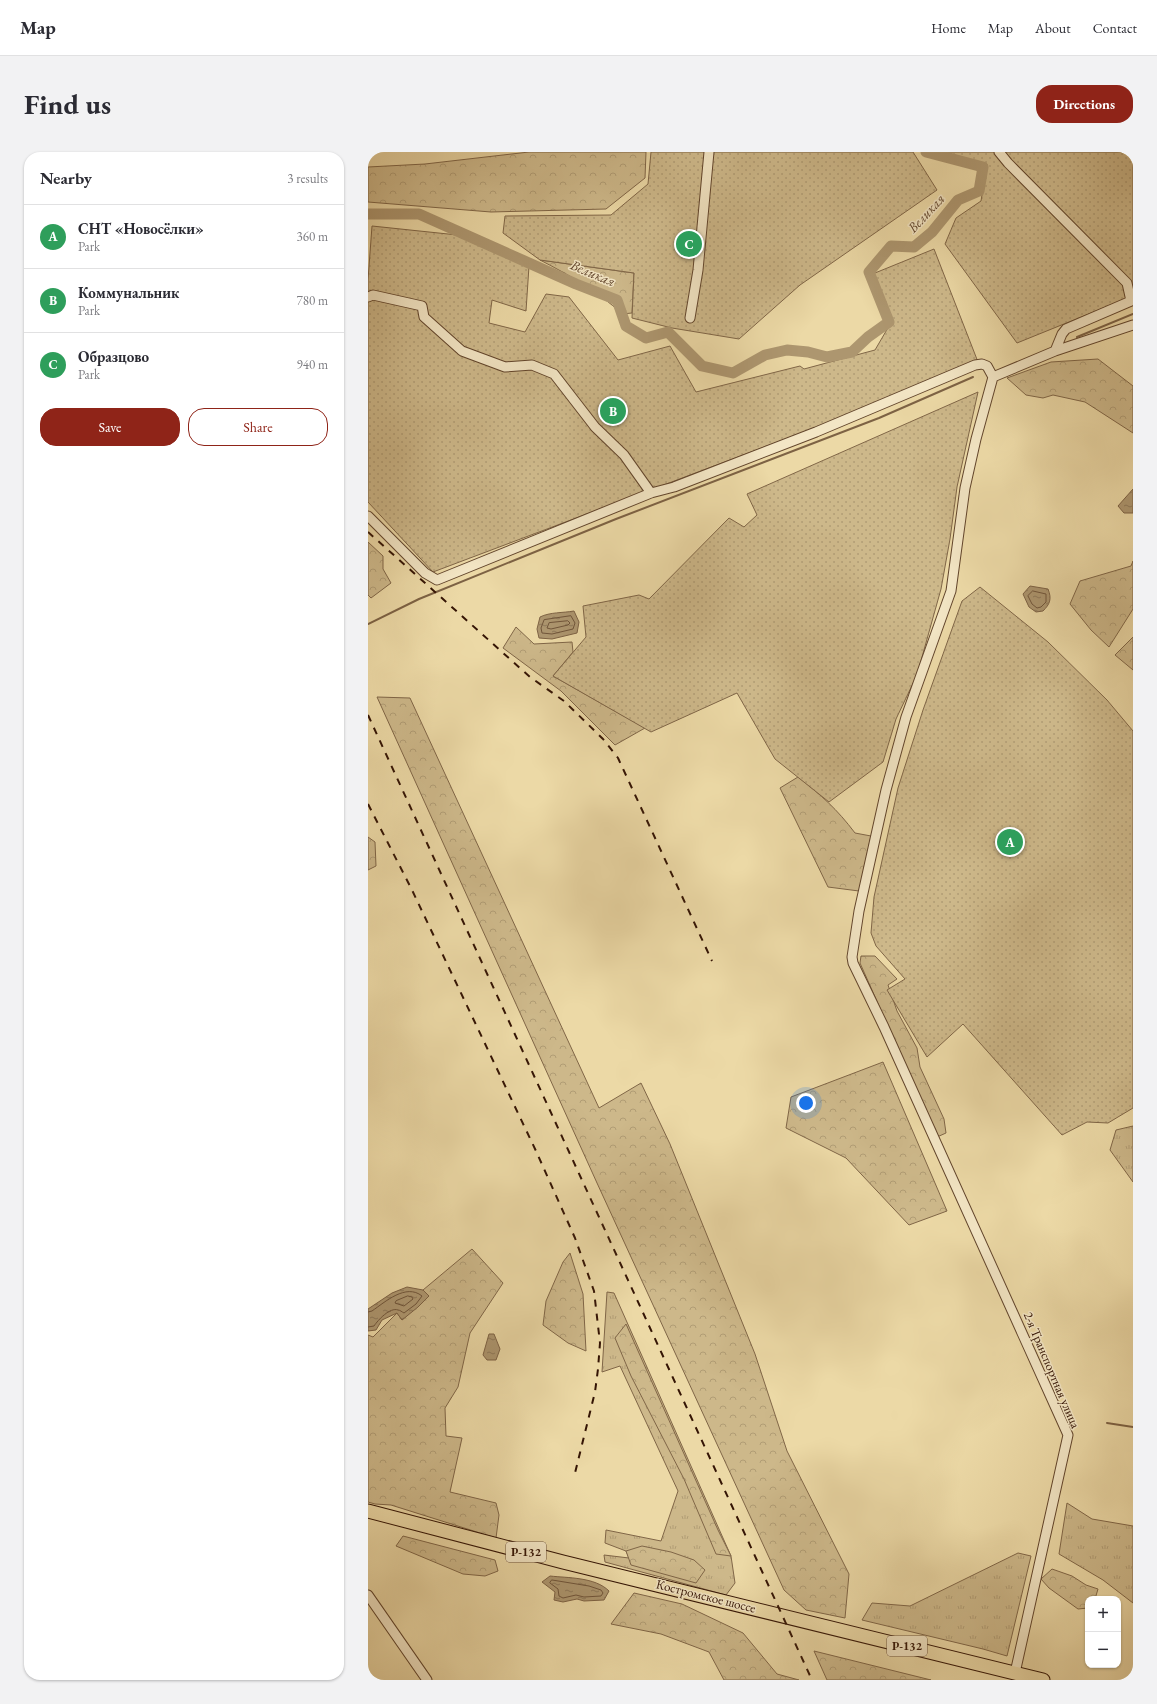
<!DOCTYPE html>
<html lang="en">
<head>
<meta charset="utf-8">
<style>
  body { margin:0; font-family:"EB Garamond",serif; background:#f2f2f3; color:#2b2b33 }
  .controls { position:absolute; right:12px; bottom:12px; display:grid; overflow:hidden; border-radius:8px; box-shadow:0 1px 3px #0004 }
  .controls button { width:36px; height:36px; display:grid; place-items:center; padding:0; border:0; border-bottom:1px solid #e1e1e2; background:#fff; color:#2b2b33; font:20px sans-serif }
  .you { position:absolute; left:438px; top:951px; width:14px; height:14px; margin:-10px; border:3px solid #fff; border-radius:50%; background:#1a73e8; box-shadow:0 0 0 6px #1a73e833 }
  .badge { display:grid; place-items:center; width:26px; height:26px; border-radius:50%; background:#8f2418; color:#fff; font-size:13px; font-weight:700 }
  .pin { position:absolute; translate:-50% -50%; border:2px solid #fff; box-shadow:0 1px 4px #0006 }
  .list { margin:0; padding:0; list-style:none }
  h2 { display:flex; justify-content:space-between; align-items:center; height:52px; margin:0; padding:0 16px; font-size:17px }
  h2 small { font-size:13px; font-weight:400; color:#7c7c81 }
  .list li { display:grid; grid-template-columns:26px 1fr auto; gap:12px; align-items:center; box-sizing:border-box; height:64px; padding:0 16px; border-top:1px solid #e1e1e2 }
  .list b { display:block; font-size:15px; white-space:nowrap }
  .list p { margin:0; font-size:13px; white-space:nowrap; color:#7c7c81 }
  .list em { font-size:13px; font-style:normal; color:#7c7c81 }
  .actions { display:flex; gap:8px; padding:12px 16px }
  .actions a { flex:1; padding:9px 0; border:1px solid #8f2418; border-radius:16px; text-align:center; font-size:14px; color:#8f2418 }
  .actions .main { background:#8f2418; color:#fff }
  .map { position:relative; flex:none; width:765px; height:1528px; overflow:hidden; border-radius:16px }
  header { display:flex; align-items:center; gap:24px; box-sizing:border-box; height:56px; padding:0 20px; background:#fff; border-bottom:1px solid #e1e1e2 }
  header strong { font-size:19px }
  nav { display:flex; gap:22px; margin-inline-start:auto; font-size:14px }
  .intro { display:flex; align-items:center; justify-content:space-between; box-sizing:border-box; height:96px; padding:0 24px }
  h1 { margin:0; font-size:28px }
  .button { padding:10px 18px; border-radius:16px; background:#8f2418; color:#fff; font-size:14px; font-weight:700 }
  main { display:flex; gap:24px; padding:0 24px }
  aside { flex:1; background:#fff; border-radius:16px; box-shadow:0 1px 3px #0004 }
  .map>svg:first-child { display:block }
  .grass { fill:url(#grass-tufts); stroke:#806647 }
  .forest { fill:url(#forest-crowns); stroke:#806647 }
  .garden { fill:url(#garden-dots); stroke:#806647 }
  .water { fill:url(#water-ripples); stroke:#7d6244 }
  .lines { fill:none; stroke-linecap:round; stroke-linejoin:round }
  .shore { stroke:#70553a; stroke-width:1 }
  .stream { stroke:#7d6244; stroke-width:2 }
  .river { stroke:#ad966f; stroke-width:11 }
  .minor-casing { stroke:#62452c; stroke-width:11 }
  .highway-casing { stroke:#341404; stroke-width:15 }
  .minor { stroke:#f3e6c5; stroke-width:9 }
  .highway { stroke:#ecd9a6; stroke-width:13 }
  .rail { stroke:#341404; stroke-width:2; stroke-dasharray:7 7; stroke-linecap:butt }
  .labels { text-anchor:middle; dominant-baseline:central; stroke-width:3; stroke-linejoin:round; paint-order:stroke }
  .shield { fill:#f3e6c5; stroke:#6d533e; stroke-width:1 }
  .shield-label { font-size:12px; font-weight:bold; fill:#341404 }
  .street-label { font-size:13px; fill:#341404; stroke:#f3e6c5 }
  .water-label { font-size:14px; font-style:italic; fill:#64482f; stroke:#f3e6c5 }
</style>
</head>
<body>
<header>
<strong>Map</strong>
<nav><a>Home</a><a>Map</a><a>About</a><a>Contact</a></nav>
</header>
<div class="intro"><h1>Find us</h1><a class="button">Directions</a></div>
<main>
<aside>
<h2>Nearby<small>3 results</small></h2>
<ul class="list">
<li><span class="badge" style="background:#2e9e5b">A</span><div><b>СНТ «Новосёлки»</b><p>Park</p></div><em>360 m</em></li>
<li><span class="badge" style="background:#2e9e5b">B</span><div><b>Коммунальник</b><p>Park</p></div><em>780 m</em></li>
<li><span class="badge" style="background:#2e9e5b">C</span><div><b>Образцово</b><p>Park</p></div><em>940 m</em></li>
</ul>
<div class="actions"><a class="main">Save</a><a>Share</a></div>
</aside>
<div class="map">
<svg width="765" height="1528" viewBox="0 0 765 1528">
  <defs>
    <pattern id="grass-tufts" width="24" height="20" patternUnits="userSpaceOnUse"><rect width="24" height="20" fill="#cdb88a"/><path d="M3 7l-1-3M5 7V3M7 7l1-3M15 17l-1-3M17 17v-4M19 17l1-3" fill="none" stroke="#b19d75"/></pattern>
    <pattern id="forest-crowns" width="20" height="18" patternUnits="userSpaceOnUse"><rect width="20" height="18" fill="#cdb88a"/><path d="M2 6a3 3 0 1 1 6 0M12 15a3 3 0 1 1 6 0" fill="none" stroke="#b19d75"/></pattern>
    <pattern id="garden-dots" width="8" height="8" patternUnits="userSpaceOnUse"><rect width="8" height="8" fill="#cdb88a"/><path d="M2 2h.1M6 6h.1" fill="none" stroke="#b19d75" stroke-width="1.8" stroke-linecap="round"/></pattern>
    <pattern id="water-ripples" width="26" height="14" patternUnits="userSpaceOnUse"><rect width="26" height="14" fill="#ad966f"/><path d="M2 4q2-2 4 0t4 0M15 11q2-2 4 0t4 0" fill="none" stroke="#8e7959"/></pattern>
  </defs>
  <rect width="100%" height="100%" fill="#ecd9a6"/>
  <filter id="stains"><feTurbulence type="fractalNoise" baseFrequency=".005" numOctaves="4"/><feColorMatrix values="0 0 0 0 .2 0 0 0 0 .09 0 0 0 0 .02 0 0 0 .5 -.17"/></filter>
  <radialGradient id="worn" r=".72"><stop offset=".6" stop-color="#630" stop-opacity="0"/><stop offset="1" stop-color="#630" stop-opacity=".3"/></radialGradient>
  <!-- grass -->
  <path class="grass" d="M 765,974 L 765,1030 L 742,998 L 748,978 Z
    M 239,1140 L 246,1141 L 363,1404 L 367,1431 L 358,1443 L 237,1410 L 236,1403 L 261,1406 L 258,1399 L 237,1391 L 238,1378 L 293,1389 L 310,1339 L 252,1214 L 234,1220 Z
    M 699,1351 L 724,1367 L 765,1374 L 765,1451 L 735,1428 L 691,1402 Z
    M 650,1401 L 663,1404 L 639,1504 L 615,1497 L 494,1468 L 504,1451 L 542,1454 Z"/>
  <!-- forest -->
  <path class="forest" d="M 161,0 L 278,0 L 277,26 L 238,57 L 123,60 L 0,50 L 0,15 L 57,12 Z
    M 172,108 L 266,121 L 264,161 L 254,162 C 230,139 201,123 172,108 Z
    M 730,207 L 765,234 L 765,281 L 717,250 L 685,243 L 675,246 L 658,243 L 639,226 L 683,210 Z
    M 0,390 L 15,404 L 15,417 L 23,431 L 3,446 L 0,443 Z
    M 765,409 L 765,457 L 741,495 L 723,478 L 702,452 L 712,429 L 763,414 Z
    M 148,475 L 166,492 L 204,490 L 205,500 L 185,524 L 277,576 L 247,593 L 193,539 L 135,496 Z
    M 765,485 L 765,518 L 747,503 Z
    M 9,545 L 42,546 L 231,956 L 273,931 L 302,992 L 387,1202 L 419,1299 L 481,1422 L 477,1466 L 438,1458 L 416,1438 L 229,1031 Z
    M 430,625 C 453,643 469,657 487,681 L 503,684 L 491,739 L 460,735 L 412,636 Z
    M 0,685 L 7,690 L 8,714 L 0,718 Z
    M 493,804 L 507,804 L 529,827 L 520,833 L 529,859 L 549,896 L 552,915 L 576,967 L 578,981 L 569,985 L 492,811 Z
    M 515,910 L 579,1059 L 541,1073 L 478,1006 L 418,976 L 423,945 Z
    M 104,1097 L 135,1131 L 102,1181 L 90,1235 L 77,1256 L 78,1284 L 94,1286 L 82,1340 L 128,1351 L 131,1363 L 128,1386 L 23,1353 L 7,1352 L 0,1350 L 0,1183 L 5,1185 L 29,1161 L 34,1168 L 61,1144 L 55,1138 Z
    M 202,1101 L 215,1142 L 218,1199 L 200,1191 L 175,1173 L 178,1149 L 195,1110 Z
    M 258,1172 L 350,1378 L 363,1404 L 348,1402 L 316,1327 L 263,1224 L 247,1186 Z
    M 35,1384 L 127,1408 L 130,1419 L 117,1424 L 95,1422 L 28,1394 Z
    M 274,1394 L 303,1400 L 326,1408 L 337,1418 L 328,1431 L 263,1413 L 258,1399 Z
    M 684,1417 L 704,1424 L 718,1433 L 730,1437 L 727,1447 L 720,1447 L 720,1456 L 710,1457 L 681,1436 L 673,1427 Z
    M 266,1441 L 314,1452 L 375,1481 L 409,1522 L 431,1528 L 356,1528 L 341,1500 L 293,1482 L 243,1472 Z
    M 446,1499 L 563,1528 L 459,1528 Z"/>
  <!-- garden -->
  <path class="garden" d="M 283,0 L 545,0 L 569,38 L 432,133 L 371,187 L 304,176 L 264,166 L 266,121 L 172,108 L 135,81 L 137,64 L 243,63 L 280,32 Z
    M 575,0 L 765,0 L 765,144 L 649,191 L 577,92 L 588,66 L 613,49 L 619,12 Z
    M 4,74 L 99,84 L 161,114 L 158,159 L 124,148 L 121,171 L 157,180 L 178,142 L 201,145 L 250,208 L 302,194 L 328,240 L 432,214 L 436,217 L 507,198 L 521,174 L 502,123 L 566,97 L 610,210 L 452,274 L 65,420 L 0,350 L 0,128 Z
    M 610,240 L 589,335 L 582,387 L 573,437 L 549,523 L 528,567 L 515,610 L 461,650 L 407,607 L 369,541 L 283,580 L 185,524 L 218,485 L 215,454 L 271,443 L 281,447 L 361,366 L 376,375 L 389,363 L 379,342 Z
    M 612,435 L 680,490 L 739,548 L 765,579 L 765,956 L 740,971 L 719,970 L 694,983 L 595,872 L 559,905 L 519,838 L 537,827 L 508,794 L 503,781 L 506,745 L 530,636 L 555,558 L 594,449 Z"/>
  <!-- water -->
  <path class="water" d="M 765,337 L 765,361 L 756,361 L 750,354 Z
    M 662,434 L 680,437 C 684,447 682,452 675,459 L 668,460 L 661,455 L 655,442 Z
    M 206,459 L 211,470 L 209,481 L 184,487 L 171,486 L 169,477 L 172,465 C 182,460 195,461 206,459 Z
    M 39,1135 L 55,1138 L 61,1144 L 50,1155 L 34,1168 L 29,1161 L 14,1168 L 8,1178 L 0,1179 L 0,1157 L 24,1141 Z
    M 121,1182 L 126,1182 L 132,1197 L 128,1208 L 119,1208 L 115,1203 Z
    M 182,1424 C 200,1426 227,1425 241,1439 L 236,1448 L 216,1449 L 209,1447 L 195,1450 L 186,1448 L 187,1440 L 174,1430 Z"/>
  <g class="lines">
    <!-- shore -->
    <path class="shore" d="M 665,439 L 678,442 L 678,450 L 673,455 L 669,456 L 664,452 L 660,444 Z
      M 203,464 L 207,471 L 205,477 L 184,482 L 174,481 L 173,476 L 176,468 Z
      M 200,469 L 202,471 L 200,473 L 183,477 L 179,476 L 181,471 Z
      M 40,1144 L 44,1145 L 45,1147 L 36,1154 L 27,1151 L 28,1149 Z
      M 0,1160 L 4,1159 C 17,1150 38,1131 54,1144 L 48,1152 L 36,1161 C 34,1160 32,1158 30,1158 C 22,1155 10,1168 6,1174 L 0,1175
      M 184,1428 L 221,1434 L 233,1438 L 235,1441 L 233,1444 L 216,1445 L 208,1443 L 195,1446 L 191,1444 L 190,1437 L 182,1431 Z"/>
    <!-- stream -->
    <path class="stream" d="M 709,185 L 765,162
      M 0,472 L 51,447 L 248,367 L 511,266 L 605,225
      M 739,1271 L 765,1275"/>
    <!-- river -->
    <path class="river" d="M 0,62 L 51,62 L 208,132 L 249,148 L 258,174 L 278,186 L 300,180 L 334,214 L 365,221 L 397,203 L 419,198 L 440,200 L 459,205 L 484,200 L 500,185 L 521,170 L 501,120 L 523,94 L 546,95 L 564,80 L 590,48 L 611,39 L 615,15 L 558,0"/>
    <defs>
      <path id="minor" d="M 631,0 L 640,11 L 759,131 L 763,149 L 698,177 L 694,182 L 687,199
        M 0,145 L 5,143 L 54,154 L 56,165 L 94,199 L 137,215 L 164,213 L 186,222 L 227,275 L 256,303 L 283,341
        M 322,166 L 330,118 L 341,0
        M 625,225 L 687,199 L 765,173
        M 0,364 L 57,421 L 69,428 L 283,341 L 306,335 L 448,280 L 607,213 L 614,212 L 619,214 L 625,225 L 608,287 L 597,336 L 583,439 L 538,565 L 518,638 L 491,759 L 484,805 L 485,811 L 516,875 L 700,1283 L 647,1521
        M 0,1443 L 59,1528"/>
      <path id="highway" d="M 0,1359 L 195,1410 L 675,1528"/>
    </defs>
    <!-- minor casing -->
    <use href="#minor" class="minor-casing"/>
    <!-- highway casing -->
    <use href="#highway" class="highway-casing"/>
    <!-- minor -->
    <use href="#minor" class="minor"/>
    <!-- highway -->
    <use href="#highway" class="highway"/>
    <!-- rail -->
    <path class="rail" d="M 0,380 L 162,525 L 196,549 L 235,587 L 250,606 L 344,809
      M 0,563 L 444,1528
      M 0,652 L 44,738 L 168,999 L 207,1086 L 226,1139 L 232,1191 L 230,1217 L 227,1240 L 207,1321"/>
  </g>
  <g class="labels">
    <!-- shield labels -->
    <g class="shield">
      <rect x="138" y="1390" width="40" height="20" rx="3"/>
      <rect x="519" y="1484" width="40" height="20" rx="3"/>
    </g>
    <g class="shield-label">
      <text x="158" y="1400">Р-132</text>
      <text x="539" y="1494">Р-132</text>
    </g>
    <!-- street labels -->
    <g class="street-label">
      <text transform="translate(684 1218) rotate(67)">2-я Транспортная улица</text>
      <text transform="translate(338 1444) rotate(14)">Костромское шоссе</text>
    </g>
    <!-- water labels -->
    <g class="water-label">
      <text transform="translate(558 61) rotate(-47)">Великая</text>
      <text transform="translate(225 121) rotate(23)">Великая</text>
    </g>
  </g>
  <rect width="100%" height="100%" filter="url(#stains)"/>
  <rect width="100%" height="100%" fill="url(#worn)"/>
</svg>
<div class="controls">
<button>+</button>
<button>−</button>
</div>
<div class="you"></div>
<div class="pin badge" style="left:642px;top:690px;background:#2e9e5b">A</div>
<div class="pin badge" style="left:245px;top:259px;background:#2e9e5b">B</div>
<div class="pin badge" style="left:321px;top:92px;background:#2e9e5b">C</div>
</div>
</main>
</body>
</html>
